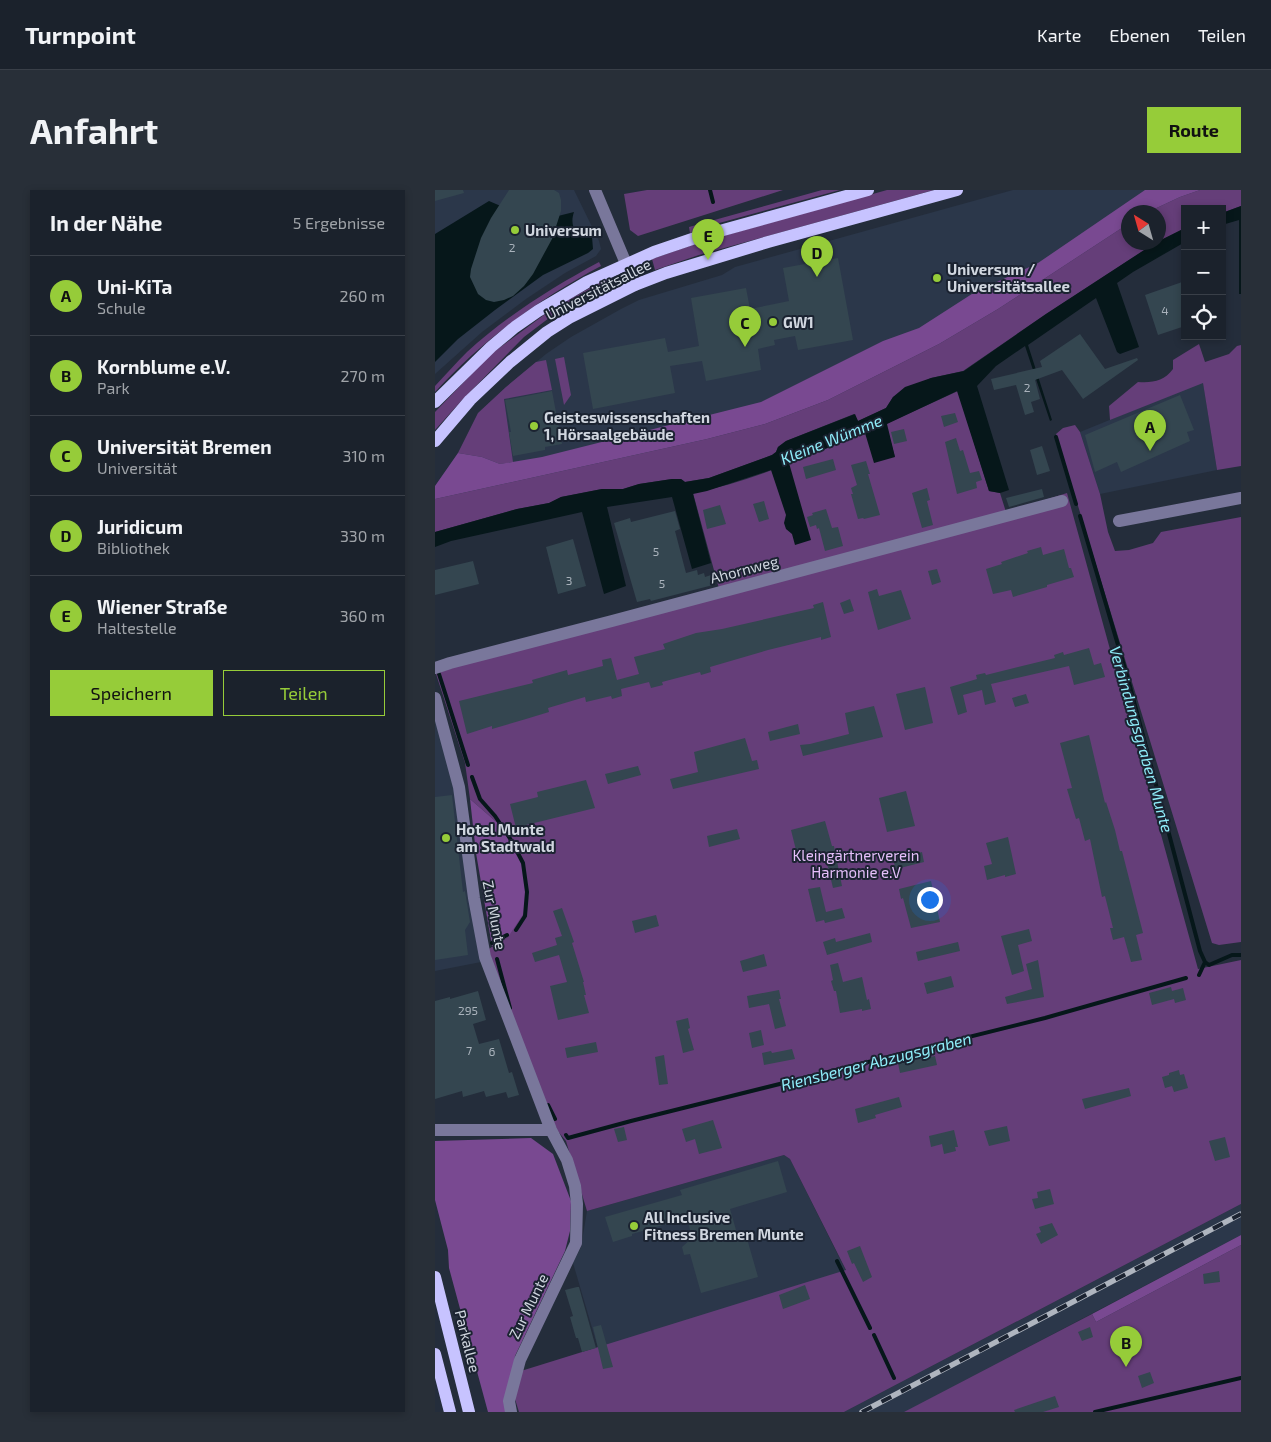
<!DOCTYPE html>
<html lang="de">
<head>
<meta charset="utf-8">
<style>
  body { margin:0; font-family:"Exo 2",sans-serif; background:#282f38; color:#f1f3f6 }
  .controls { position:absolute; right:15px; top:15px; display:grid; overflow:hidden; border-radius:0px; box-shadow:0 2px 8px #0003 }
  .controls button { width:45px; height:45px; display:grid; place-items:center; padding:0; border:0; border-bottom:1px solid #393f48; background:#1b222c; color:#f1f3f6; font:25px sans-serif }
  .compass { position:absolute; left:686px; top:15px; width:45px; height:45px; border-radius:50%; background:#1b222c; box-shadow:0 2px 8px #0003; rotate:323deg }
  .you { position:absolute; left:494px; top:709px; width:18px; height:18px; margin:-12px; border:4px solid #fff; border-radius:50%; background:#1a73e8; box-shadow:0 0 0 8px #1a73e833 }
  .badge { display:grid; place-items:center; width:32px; height:32px; border-radius:50%; background:#96cc39; color:#111; font-size:16px; font-weight:700 }
  .pin { position:absolute; translate:-50% -41px; filter:drop-shadow(0 1px 2px #0008) }
  .pin::after { content:''; position:absolute; top:26px; width:18px; height:15px; background:inherit; clip-path:polygon(0 0,100% 0,50% 100%) }
  .list { margin:0; padding:0; list-style:none }
  h2 { display:flex; justify-content:space-between; align-items:center; height:65px; margin:0; padding:0 20px; font-size:21px }
  h2 small { font-size:16px; font-weight:400; color:#a0a4a9 }
  .list li { display:grid; grid-template-columns:32px 1fr auto; gap:15px; align-items:center; box-sizing:border-box; height:80px; padding:0 20px; border-top:1px solid #393f48 }
  .list b { display:block; font-size:19px; white-space:nowrap }
  .list p { margin:0; font-size:16px; white-space:nowrap; color:#a0a4a9 }
  .list em { font-size:16px; font-style:normal; color:#a0a4a9 }
  .actions { display:flex; gap:10px; padding:15px 20px }
  .actions a { flex:1; padding:11px 0; border:1px solid #96cc39; border-radius:0px; text-align:center; font-size:18px; color:#96cc39 }
  .actions .main { background:#96cc39; color:#111 }
  .icon { flex:none; width:28px; height:28px; fill:none; stroke:currentColor; stroke-width:2; stroke-linecap:round; stroke-linejoin:round }
  .map { position:relative; flex:none; width:806px; height:1222px; overflow:hidden; border-radius:0px }
  header { display:flex; align-items:center; gap:30px; box-sizing:border-box; height:70px; padding:0 25px; background:#1b222c; border-bottom:1px solid #393f48 }
  header strong { font-size:24px }
  nav { display:flex; gap:28px; margin-inline-start:auto; font-size:18px }
  .intro { display:flex; align-items:center; justify-content:space-between; box-sizing:border-box; height:120px; padding:0 30px }
  h1 { margin:0; font-size:35px }
  .button { padding:12px 22px; border-radius:0px; background:#96cc39; color:#111; font-size:18px; font-weight:700 }
  main { display:flex; gap:30px; padding:0 30px }
  aside { flex:1; background:#1b222c; border-radius:0px; box-shadow:0 2px 8px #0003 }
  .map>svg:first-child { display:block }
  .built { fill:#2b374a }
  .green { fill:#653e79 }
  .forest { fill:#794991 }
  .water { fill:#06171a }
  .lines { fill:none; stroke-linecap:round; stroke-linejoin:round }
  .stream { stroke:#06171a; stroke-width:4 }
  .building { fill:#344650 }
  .minor { stroke:#79779b; stroke-width:12 }
  .major { stroke:#c7c3ff; stroke-width:12 }
  .rail-casing { stroke:#afb5bf; stroke-width:5.5 }
  .rail { stroke:#1b2331; stroke-width:4; stroke-dasharray:11; stroke-linecap:butt }
  .poi-dot { fill:#96cc39; stroke:#1b2331; stroke-width:2 }
  .labels { text-anchor:middle; dominant-baseline:central; stroke-width:4; stroke-linejoin:round; paint-order:stroke }
  .number-label { font-size:12px; fill:#aab3bc }
  .poi-label { font-size:15px; font-weight:bold; fill:#d1d7e0; stroke:#1b2331; text-anchor:start }
  .street-label { font-size:15px; fill:#d1d7e0; stroke:#1b2331 }
  .park-label { font-size:15px; fill:#e6bffb; stroke:#1b2331 }
  .water-label { font-size:16px; font-style:italic; fill:#8fedfa; stroke:#1b2331 }
</style>
</head>
<body>
<header>
<strong>Turnpoint</strong>
<nav><a>Karte</a><a>Ebenen</a><a>Teilen</a></nav>
</header>
<div class="intro"><h1>Anfahrt</h1><a class="button">Route</a></div>
<main>
<aside>
<h2>In der Nähe<small>5 Ergebnisse</small></h2>
<ul class="list">
<li><span class="badge">A</span><div><b>Uni-KiTa</b><p>Schule</p></div><em>260 m</em></li>
<li><span class="badge">B</span><div><b>Kornblume e.V.</b><p>Park</p></div><em>270 m</em></li>
<li><span class="badge">C</span><div><b>Universität Bremen</b><p>Universität</p></div><em>310 m</em></li>
<li><span class="badge">D</span><div><b>Juridicum</b><p>Bibliothek</p></div><em>330 m</em></li>
<li><span class="badge">E</span><div><b>Wiener Straße</b><p>Haltestelle</p></div><em>360 m</em></li>
</ul>
<div class="actions"><a class="main">Speichern</a><a>Teilen</a></div>
</aside>
<div class="map">
<svg width="806" height="1222" viewBox="0 0 806 1222">
  <rect width="100%" height="100%" fill="#242d3b"/>
  <!-- built -->
  <path class="built" d="M 0,0 L 139,0 L 164,51 L 166,59 L 161,66 L 130,83 L 91,109 L 47,142 L 0,184 Z
    M 578,0 L 765,0 L 745,7 L 713,22 L 694,22 L 693,34 L 272,249 L 0,309 L 0,296 L 23,263 L 43,223 L 71,197 L 111,164 L 136,147 L 186,119 L 204,110 L 287,85 L 300,77 Z
    M 768,192 L 782,280 L 665,304 L 645,242 Z
    M 0,519 L 16,581 L 46,772 L 0,781 Z
    M 349,965 L 355,969 L 411,1081 L 163,1158 L 138,1073 L 146,1057 L 152,1021 Z
    M 806,1014 L 806,1045 L 470,1222 L 409,1222 Z"/>
  <!-- green -->
  <path class="green" d="M 212,0 L 348,0 L 203,46 L 195,40 L 189,4 Z
    M 387,0 L 405,0 L 277,35 L 255,43 L 254,37 Z
    M 452,0 L 499,0 L 264,65 L 220,80 L 217,69 L 263,53 Z
    M 765,0 L 806,0 L 806,16 L 787,23 L 787,19 L 750,19 L 750,38 L 724,51 L 724,22 L 713,22 L 745,7 Z
    M 693,34 L 694,52 L 720,53 L 611,124 L 528,181 L 496,188 L 458,207 L 451,218 L 423,231 L 419,224 L 351,251 L 343,257 L 341,262 L 337,265 L 274,288 L 250,292 L 246,289 L 237,289 L 204,294 L 188,299 L 167,299 L 126,307 L 114,313 L 82,319 L 0,342 L 0,309 L 272,249 L 330,234 L 393,210 L 504,154 L 563,119 Z
    M 164,72 L 166,76 C 104,109 47,150 0,202 L 0,196 C 11,184 21,173 32,162 C 71,126 118,97 164,72 Z
    M 173,88 L 178,88 L 174,94 L 118,125 L 89,147 L 27,210 L 0,240 L 0,222 L 56,164 L 117,119 Z
    M 764,154 L 770,172 L 794,164 L 802,156 L 806,155 L 806,276 L 782,280 L 768,193 L 675,230 L 674,216 L 703,192 C 718,193 729,191 738,179 L 738,170 Z
    M 129,167 L 136,205 L 129,215 L 120,169 Z
    M 111,170 L 117,200 L 69,209 L 78,272 L 65,274 L 47,267 L 23,263 L 43,223 L 71,197 L 101,172 Z
    M 523,201 L 554,301 L 565,303 L 571,322 L 632,303 L 763,779 L 806,770 L 806,1014 L 409,1222 L 84,1222 L 80,1209 L 86,1181 L 411,1080 L 355,969 L 349,965 L 152,1021 L 131,951 L 116,933 L 52,760 L 73,747 L 65,635 L 35,609 L 30,573 L 1,484 L 6,480 L 286,406 L 258,303 C 317,292 374,265 430,243 L 460,267 L 451,234 Z
    M 640,235 L 645,242 L 665,304 L 673,342 L 680,361 L 694,360 L 718,353 L 726,342 L 806,327 L 806,752 L 784,755 L 777,753 L 621,244 L 628,238 Z
    M 806,1055 L 806,1222 L 469,1222 L 657,1124 L 661,1132 Z"/>
  <!-- forest -->
  <path class="forest" d="M 710,0 L 765,0 L 745,7 L 713,22 L 694,22 L 693,34 L 563,119 L 504,154 L 393,210 L 330,234 L 272,249 L 0,309 L 0,296 L 23,263 L 47,267 L 65,274 L 107,267 L 326,212 L 448,151 L 484,138 L 540,102 L 603,73 Z
    M 35,609 L 65,635 L 89,676 L 94,705 L 89,723 L 73,747 L 57,756 L 41,663 Z
    M 96,948 L 118,964 L 136,1011 L 135,1041 L 130,1061 L 80,1166 L 71,1222 L 53,1222 L 14,1078 L 13,1060 L 0,1010 L 0,951 Z
    M 806,1045 L 806,1055 L 661,1132 L 657,1124 Z"/>
  <!-- water -->
  <path class="water" d="M 54,11 L 68,17 L 123,26 L 139,22 C 134,36 141,49 157,47 L 158,59 L 153,63 L 108,85 L 60,120 L 23,149 L 0,172 L 0,44 Z
    M 806,16 L 806,104 L 804,104 L 804,30 L 787,35 L 787,23 Z
    M 750,38 L 750,52 L 698,82 L 682,93 L 704,157 L 685,164 L 682,162 L 661,108 L 593,155 L 617,230 L 615,231 L 590,156 L 561,176 L 542,196 L 574,300 L 565,303 L 554,301 L 522,201 L 452,234 L 460,267 L 439,273 L 430,243 L 354,273 L 376,350 L 360,355 L 357,344 L 351,339 L 349,333 L 351,325 L 336,280 L 272,301 L 258,304 L 276,373 L 257,379 L 237,307 L 172,317 L 191,396 L 169,404 L 147,322 L 16,351 L 0,357 L 0,342 L 82,319 L 114,313 L 126,307 L 167,299 L 188,299 L 204,294 L 237,289 L 246,289 L 250,292 L 274,288 L 337,265 L 341,262 L 343,257 L 351,251 L 420,224 L 423,231 L 451,218 L 458,207 L 470,197 L 496,188 L 529,181 L 611,124 L 720,53 L 724,52 L 724,51 Z"/>
  <g class="lines">
    <!-- stream -->
    <path class="stream" d="M 275,0 L 278,12
      M 621,247 L 641,314
      M 645,326 L 693,489 L 765,761 L 770,772
      M 4,484 L 33,575
      M 37,587 L 45,609 L 60,626 L 76,650 L 88,673 L 92,702 L 90,726 L 81,740
      M 57,753 L 72,745
      M 62,769 L 75,818
      M 770,772 L 774,775 L 797,765 L 806,765
      M 764,785 L 770,772
      M 113,915 L 120,929
      M 131,945 L 133,948 L 196,931 L 610,828 L 751,788
      M 402,1071 L 435,1138
      M 439,1145 L 459,1188
      M 660,1222 L 806,1188"/>
  </g>
  <!-- building -->
  <path class="building" d="M 0,0 L 28,0 L 29,3 L 0,11 Z
    M 74,0 L 119,0 L 124,3 L 126,10 L 126,21 L 117,49 L 98,84 L 89,96 L 78,106 L 69,110 L 59,112 L 51,110 L 43,104 L 35,87 L 36,79 L 46,48 L 56,28 Z
    M 403,68 L 418,150 L 363,160 L 360,146 L 339,150 L 340,155 L 323,159 L 326,180 L 271,191 L 267,171 L 235,176 L 240,203 L 158,219 L 148,163 L 230,148 L 233,162 L 264,156 L 256,108 L 311,98 L 315,119 L 354,111 L 348,78 Z
    M 750,91 L 750,136 L 723,145 L 710,105 Z
    M 645,144 L 670,179 L 702,168 L 703,170 L 648,209 L 627,180 L 600,190 L 605,209 L 596,212 L 599,222 L 590,225 L 581,195 L 559,200 L 556,189 L 607,177 L 605,171 Z
    M 117,201 L 127,254 L 110,257 L 110,260 L 78,266 L 74,242 L 76,242 L 70,210 Z
    M 745,205 L 759,240 L 752,242 L 755,251 L 686,282 L 682,272 L 660,282 L 650,245 Z
    M 520,223 L 523,232 L 509,237 L 506,226 Z
    M 469,239 L 472,251 L 459,254 L 456,242 Z
    M 521,248 L 525,261 L 528,260 L 535,283 L 544,281 L 547,290 L 541,292 L 542,298 L 522,304 L 510,252 Z
    M 607,256 L 615,281 L 602,285 L 595,260 Z
    M 398,269 L 401,280 L 371,289 L 368,277 Z
    M 431,271 L 435,284 L 433,284 L 445,325 L 429,329 L 428,328 L 423,329 L 416,304 L 418,304 L 416,298 L 422,295 L 416,275 Z
    M 492,298 L 495,310 L 492,311 L 498,335 L 487,338 L 477,303 Z
    M 607,299 L 609,307 L 574,317 L 571,308 Z
    M 329,311 L 334,329 L 324,332 L 318,314 Z
    M 285,315 L 291,334 L 272,339 L 268,320 Z
    M 391,319 L 397,338 L 403,337 L 408,356 L 390,361 L 384,338 L 382,339 L 381,335 L 375,337 L 372,327 L 378,325 L 377,323 Z
    M 240,321 L 245,339 L 240,341 L 251,383 L 262,380 L 263,385 L 269,383 L 270,387 L 276,385 L 278,395 L 216,411 L 215,409 L 202,412 L 179,333 L 195,328 L 196,332 Z
    M 138,349 L 151,396 L 123,404 L 111,357 Z
    M 606,357 L 608,365 L 629,359 L 634,378 L 636,378 L 639,387 L 612,395 L 612,397 L 578,407 L 576,400 L 558,404 L 551,379 L 567,374 L 566,372 L 593,363 L 592,361 Z
    M 38,371 L 44,394 L 0,405 L 0,380 Z
    M 502,379 L 506,392 L 497,395 L 493,381 Z
    M 442,399 L 444,406 L 466,400 L 476,429 L 443,440 L 433,402 Z
    M 415,409 L 419,421 L 409,424 L 405,413 Z
    M 388,412 L 396,447 L 386,450 L 386,447 L 333,460 L 275,477 L 276,482 L 266,485 L 265,482 L 227,492 L 228,495 L 216,498 L 214,492 L 186,499 L 187,506 L 177,509 L 176,506 L 151,512 L 150,507 L 113,518 L 114,522 L 91,529 L 57,539 L 57,536 L 32,544 L 24,511 L 98,493 L 97,490 L 132,480 L 133,485 L 168,476 L 167,470 L 176,468 L 182,490 L 204,484 L 199,467 L 230,459 L 228,454 L 261,443 L 287,439 L 379,418 L 378,415 Z
    M 654,458 L 659,475 L 666,473 L 670,487 L 639,495 L 634,476 L 556,494 L 561,512 L 550,515 L 547,500 L 528,505 L 532,522 L 523,525 L 515,497 L 542,489 L 541,485 L 550,483 L 551,485 L 620,468 L 619,465 L 628,462 L 629,465 Z
    M 490,497 L 498,533 L 470,540 L 461,504 Z
    M 591,504 L 594,513 L 580,517 L 577,508 Z
    M 439,516 L 448,547 L 368,566 L 365,555 L 375,554 L 414,544 L 410,523 Z
    M 363,534 L 365,544 L 335,551 L 333,542 Z
    M 654,545 L 670,613 L 671,612 L 680,640 L 685,661 L 687,661 L 708,743 L 701,745 L 707,770 L 696,772 L 689,747 L 678,750 L 675,738 L 678,738 L 670,706 L 667,707 L 655,649 L 650,651 L 644,628 L 641,629 L 632,599 L 637,598 L 625,553 Z
    M 310,548 L 317,571 L 322,570 L 324,579 L 238,599 L 235,589 L 263,582 L 259,562 Z
    M 203,576 L 206,585 L 173,594 L 170,584 Z
    M 151,590 L 160,618 L 91,635 L 92,639 L 82,642 L 75,614 L 103,607 L 102,602 Z
    M 471,601 L 480,636 L 452,642 L 444,608 Z
    M 17,605 L 28,702 L 30,701 L 35,732 L 30,740 L 33,765 L 0,770 L 0,607 Z
    M 390,631 L 397,656 L 399,656 L 407,696 L 398,698 L 389,661 L 363,668 L 356,640 Z
    M 302,639 L 305,649 L 274,657 L 272,646 Z
    M 573,647 L 581,684 L 570,687 L 570,685 L 552,690 L 549,676 L 557,674 L 551,653 Z
    M 487,662 L 489,672 L 461,679 L 458,670 Z
    M 496,691 L 505,732 L 476,738 L 468,708 L 466,709 L 464,699 Z
    M 385,697 L 391,722 L 407,718 L 410,728 L 390,733 L 389,730 L 381,732 L 373,699 Z
    M 127,718 L 139,752 L 137,753 L 149,792 L 148,792 L 151,805 L 149,805 L 154,823 L 123,830 L 115,796 L 132,792 L 124,765 L 100,772 L 97,763 L 122,755 L 120,748 L 127,746 L 118,721 Z
    M 221,725 L 224,736 L 200,743 L 197,731 Z
    M 594,739 L 597,751 L 583,755 L 589,781 L 577,785 L 566,746 Z
    M 435,743 L 437,752 L 392,765 L 388,752 L 400,748 L 401,752 Z
    M 523,752 L 525,761 L 483,771 L 481,762 Z
    M 329,764 L 332,776 L 308,782 L 305,771 Z
    M 603,770 L 609,807 L 572,814 L 570,807 L 597,799 L 591,774 Z
    M 403,773 L 408,792 L 427,787 L 432,810 L 434,809 L 436,819 L 427,821 L 427,819 L 405,823 L 401,801 L 399,801 L 396,791 L 398,790 L 395,775 Z
    M 516,786 L 519,797 L 492,804 L 489,793 Z
    M 736,797 L 737,801 L 748,798 L 751,810 L 740,813 L 739,809 L 717,815 L 714,803 Z
    M 344,800 L 346,809 L 344,809 L 351,836 L 340,839 L 334,814 L 314,818 L 312,806 Z
    M 43,801 L 51,830 L 38,834 L 44,854 L 64,849 L 74,883 L 77,882 L 84,905 L 73,908 L 71,902 L 51,907 L 49,901 L 28,907 L 27,901 L 0,909 L 0,811 L 15,807 L 15,809 Z
    M 253,828 L 255,838 L 253,839 L 259,860 L 248,863 L 241,831 Z
    M 326,840 L 329,855 L 317,858 L 314,843 Z
    M 161,852 L 163,862 L 132,868 L 130,858 Z
    M 357,859 L 360,869 L 329,875 L 327,863 L 336,861 L 337,863 Z
    M 229,865 L 233,894 L 224,895 L 220,867 Z
    M 500,866 L 502,875 L 465,883 L 463,873 Z
    M 744,880 L 745,885 L 749,884 L 753,898 L 739,902 L 737,896 L 730,898 L 727,887 L 734,885 L 734,883 Z
    M 694,898 L 696,906 L 650,919 L 647,909 Z
    M 464,907 L 467,917 L 440,925 L 441,928 L 423,933 L 420,919 Z
    M 278,930 L 287,958 L 264,964 L 260,949 L 251,952 L 247,939 Z
    M 572,936 L 575,951 L 554,956 L 549,941 Z
    M 189,937 L 192,950 L 183,952 L 179,939 Z
    M 519,940 L 523,957 L 520,957 L 521,961 L 509,964 L 507,954 L 496,957 L 494,946 Z
    M 790,947 L 795,967 L 780,971 L 774,951 Z
    M 343,971 L 352,1002 L 295,1019 L 303,1047 L 311,1045 L 323,1087 L 266,1103 L 255,1064 L 249,1065 L 247,1057 L 257,1048 L 252,1028 L 197,1044 L 197,1046 L 178,1052 L 170,1027 L 247,1005 L 245,1000 Z
    M 615,999 L 619,1014 L 600,1019 L 597,1009 L 603,1008 L 602,1002 Z
    M 617,1033 L 623,1045 L 606,1054 L 601,1044 L 606,1042 L 604,1037 Z
    M 425,1056 L 437,1087 L 428,1092 L 419,1073 L 417,1074 L 412,1061 Z
    M 784,1081 L 785,1092 L 769,1094 L 768,1084 Z
    M 370,1095 L 375,1109 L 348,1119 L 344,1105 Z
    M 142,1097 L 144,1097 L 161,1158 L 147,1162 L 143,1148 L 141,1148 L 135,1127 L 138,1126 L 130,1100 Z
    M 166,1135 L 178,1177 L 168,1179 L 158,1137 Z
    M 655,1137 L 658,1147 L 647,1151 L 643,1142 Z
    M 715,1182 L 719,1193 L 707,1198 L 703,1186 Z
    M 620,1206 L 624,1217 L 608,1222 L 580,1222 L 579,1220 Z"/>
  <g class="lines">
    <!-- minor -->
    <path class="minor" d="M 160,0 L 200,95
      M 684,331 L 806,308
      M 0,478 L 15,473 L 177,431 L 627,311
      M 0,508 L 24,597 L 39,708 L 50,767 L 116,940 L 132,970 L 140,996 L 142,1014 L 141,1053 L 85,1170 L 74,1211 L 76,1222
      M 0,940 L 116,940"/>
    <!-- major -->
    <path class="major" d="M 0,212 L 56,157 L 80,137 L 103,121 L 152,92 L 219,62 L 263,47 L 433,0
      M 0,251 L 35,210 L 75,172 L 112,142 L 134,128 L 200,95 L 231,83 L 333,52 L 522,0
      M 0,1087 L 34,1222
      M 0,1164 L 15,1222"/>
    <defs>
      <path id="rail" d="M 427,1222 L 806,1024"/>
    </defs>
    <!-- rail casing -->
    <use href="#rail" class="rail-casing"/>
    <!-- rail -->
    <use href="#rail" class="rail"/>
  </g>
  <!-- markers -->
  <g class="poi-dot">
    <circle cx="80" cy="40" r="5"/>
    <circle cx="502" cy="88" r="5"/>
    <circle cx="338" cy="132" r="5"/>
    <circle cx="99" cy="236" r="5"/>
    <circle cx="11" cy="648" r="5"/>
    <circle cx="199" cy="1036" r="5"/>
  </g>
  <g class="labels">
    <!-- number labels -->
    <g class="number-label">
      <text x="77" y="57">2</text>
      <text x="730" y="120">4</text>
      <text x="592" y="197">2</text>
      <text x="221" y="361">5</text>
      <text x="134" y="390">3</text>
      <text x="227" y="393">5</text>
      <text x="33" y="820">295</text>
      <text x="34" y="860">7</text>
      <text x="57" y="861">6</text>
    </g>
    <!-- poi labels -->
    <g class="poi-label">
      <text x="90" y="40">Universum</text>
      <text x="512" y="79">Universum /<tspan x="512" dy="17">Universitätsallee</tspan></text>
      <text x="348" y="132">GW1</text>
      <text x="109" y="227">Geisteswissenschaften<tspan x="109" dy="17">1, Hörsaalgebäude</tspan></text>
      <text x="21" y="639">Hotel Munte<tspan x="21" dy="17">am Stadtwald</tspan></text>
      <text x="209" y="1027">All Inclusive<tspan x="209" dy="17">Fitness Bremen Munte</tspan></text>
    </g>
    <!-- street labels -->
    <g class="street-label">
      <text transform="translate(163 99) rotate(-27)">Universitätsallee</text>
      <text transform="translate(309 379) rotate(-15)">Ahornweg</text>
      <text transform="translate(60 725) rotate(79)">Zur Munte</text>
      <text transform="translate(93 1116) rotate(-64)">Zur Munte</text>
      <text transform="translate(33 1151) rotate(76)">Parkallee</text>
    </g>
    <!-- park labels -->
    <g class="park-label">
      <text x="421" y="665">Kleingärtnerverein<tspan x="421" dy="17">Harmonie e.V</tspan></text>
    </g>
    <!-- water labels -->
    <g class="water-label">
      <text transform="translate(396 249) rotate(-22)">Kleine Wümme</text>
      <text transform="translate(707 549) rotate(74)">Verbindungsgraben Munte</text>
      <text transform="translate(441 871) rotate(-14)">Riensberger Abzugsgraben</text>
    </g>
  </g>
</svg>
<div class="controls">
<button>+</button>
<button>−</button>
<button><svg class="icon" aria-label="locate" viewBox="0 0 24 24"><circle cx="12" cy="12" r="6"/><path d="M12 2v4M12 18v4M2 12h4M18 12h4"/></svg></button>
</div>
<svg class="compass" viewBox="-18 -18 36 36"><path d="M0-13l5 13h-10z" fill="#e53935"/><path d="M0 13l5-13h-10z" fill="#a0a4a9"/></svg>
<div class="you"></div>
<div class="pin badge" style="left:715px;top:261px">A</div>
<div class="pin badge" style="left:691px;top:1177px">B</div>
<div class="pin badge" style="left:310px;top:157px">C</div>
<div class="pin badge" style="left:382px;top:87px">D</div>
<div class="pin badge" style="left:273px;top:70px">E</div>
</div>
</main>
</body>
</html>
